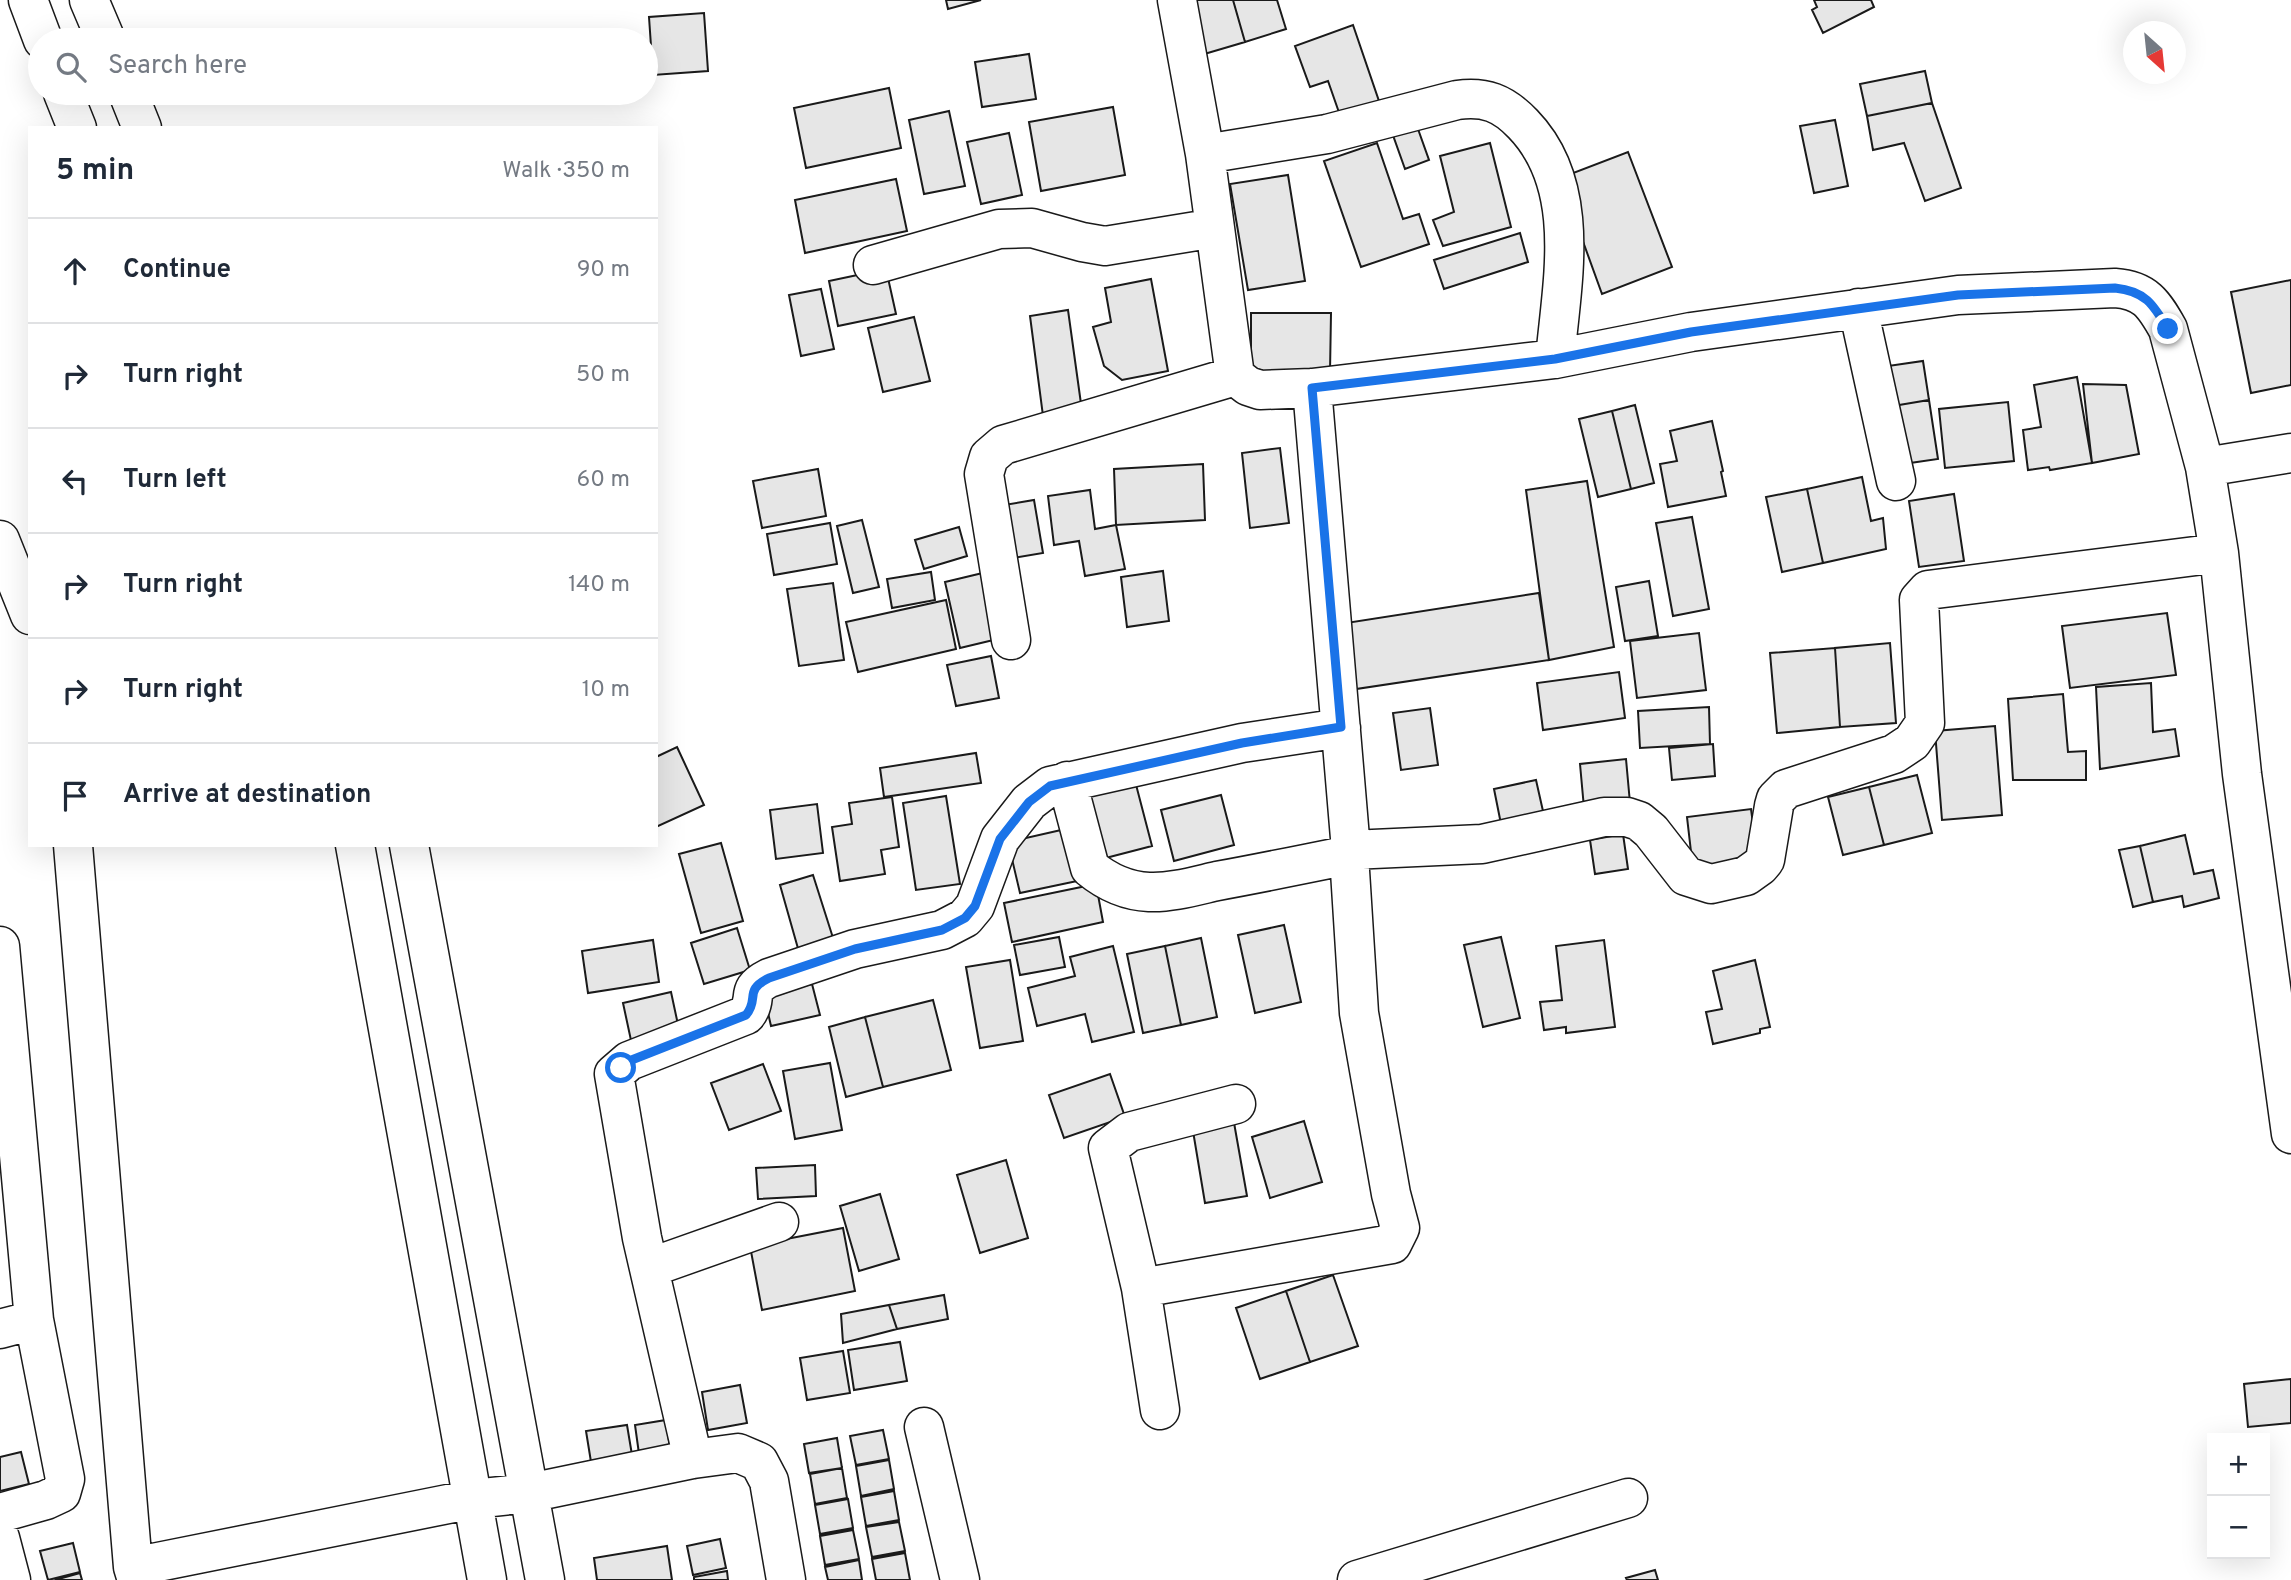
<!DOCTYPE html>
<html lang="en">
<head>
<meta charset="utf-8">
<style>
  body { margin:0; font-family:Overpass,sans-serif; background:#f6f6f7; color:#1f2937 }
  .controls { position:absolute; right:21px; bottom:21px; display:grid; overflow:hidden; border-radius:0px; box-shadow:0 7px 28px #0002 }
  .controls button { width:63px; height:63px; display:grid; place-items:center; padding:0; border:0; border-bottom:2px solid #e0e1e3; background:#fff; color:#1f2937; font:35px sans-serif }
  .compass { position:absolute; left:2123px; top:21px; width:63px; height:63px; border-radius:50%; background:#fff; box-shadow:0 7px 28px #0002; rotate:153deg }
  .stop { position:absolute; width:21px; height:21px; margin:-16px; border:5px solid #1a73e8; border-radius:50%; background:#fff }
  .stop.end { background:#1a73e8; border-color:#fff; box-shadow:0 2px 7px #0008 }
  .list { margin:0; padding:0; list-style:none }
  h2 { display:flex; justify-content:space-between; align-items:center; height:91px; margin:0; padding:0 28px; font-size:30px }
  h2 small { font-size:23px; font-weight:400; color:#747a83 }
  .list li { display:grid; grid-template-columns:46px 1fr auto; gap:21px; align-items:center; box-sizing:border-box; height:105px; padding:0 28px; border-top:2px solid #e0e1e3 }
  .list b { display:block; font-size:26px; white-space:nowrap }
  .list em { font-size:23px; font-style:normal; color:#747a83 }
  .icon { flex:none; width:38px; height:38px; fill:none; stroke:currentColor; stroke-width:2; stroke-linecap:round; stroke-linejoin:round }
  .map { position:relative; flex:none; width:2291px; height:1580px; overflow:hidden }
  .search { position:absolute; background:#fff; box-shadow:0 7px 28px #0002; left:28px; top:28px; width:630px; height:77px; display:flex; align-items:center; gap:18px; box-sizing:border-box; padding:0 24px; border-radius:38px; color:#747a83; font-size:26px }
  .panel { position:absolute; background:#fff; box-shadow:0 7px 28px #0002; left:28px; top:126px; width:630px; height:721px; border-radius:0px }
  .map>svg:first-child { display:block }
  .building { fill:#e6e6e6; stroke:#1a1a1a; stroke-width:2 }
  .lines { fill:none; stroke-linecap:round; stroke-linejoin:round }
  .minor-casing { stroke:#1a1a1a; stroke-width:41 }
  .minor { stroke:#fff; stroke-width:38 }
  .route { stroke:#1a73e8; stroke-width:9 }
</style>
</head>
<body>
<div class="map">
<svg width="2291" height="1580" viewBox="0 0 2291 1580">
  <rect width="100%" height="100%" fill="#fff"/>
  <!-- building -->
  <path class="building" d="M 946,0 L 981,0 L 948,9 Z
    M 1185,0 L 1233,0 L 1245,42 L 1201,55 Z
    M 1233,0 L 1277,0 L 1286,29 L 1245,42 Z
    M 1814,0 L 1871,0 L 1874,7 L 1823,33 L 1812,10 L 1817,7 Z
    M 704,13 L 708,71 L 653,75 L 649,17 Z
    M 1353,25 L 1381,107 L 1342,121 L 1328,81 L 1310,87 L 1295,46 Z
    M 1029,54 L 1036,99 L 982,107 L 975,62 Z
    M 1925,71 L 1932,103 L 1867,116 L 1860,84 Z
    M 889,88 L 901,148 L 806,168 L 794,108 Z
    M 1932,103 L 1961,188 L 1925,201 L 1904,143 L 1873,150 L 1867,116 Z
    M 1113,107 L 1125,175 L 1041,191 L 1029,122 Z
    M 949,111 L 965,186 L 924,194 L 909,120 Z
    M 1413,115 L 1429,160 L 1405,169 L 1389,124 Z
    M 1835,120 L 1848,186 L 1814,193 L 1800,126 Z
    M 1009,133 L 1022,195 L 981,204 L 967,142 Z
    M 1377,143 L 1403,219 L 1419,214 L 1429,244 L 1361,267 L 1324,161 Z
    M 1490,143 L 1511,227 L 1443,246 L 1433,220 L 1454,212 L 1440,156 Z
    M 1628,152 L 1672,267 L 1602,294 L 1560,178 Z
    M 1288,175 L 1305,281 L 1248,290 L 1230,184 Z
    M 896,179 L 907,231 L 805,253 L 795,200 Z
    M 1520,233 L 1528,262 L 1444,289 L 1434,260 Z
    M 886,269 L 896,314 L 838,326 L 829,281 Z
    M 1151,279 L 1168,371 L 1122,380 L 1104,366 L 1093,327 L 1111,322 L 1105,288 Z
    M 2291,280 L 2291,385 L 2251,393 L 2231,292 Z
    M 821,289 L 834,349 L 801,356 L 789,295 Z
    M 1068,310 L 1082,411 L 1043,416 L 1030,316 Z
    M 1251,313 L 1331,313 L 1330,372 L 1251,372 Z
    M 914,317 L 930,381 L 883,392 L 868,328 Z
    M 1923,361 L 1929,400 L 1887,407 L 1881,367 Z
    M 2077,377 L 2092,463 L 2050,470 L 2049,467 L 2028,470 L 2023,430 L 2041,427 L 2034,385 Z
    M 2083,384 L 2126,385 L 2139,454 L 2092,463 Z
    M 1929,400 L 1938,459 L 1896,465 L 1887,407 Z
    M 2008,402 L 2014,461 L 1945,468 L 1939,409 Z
    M 1635,405 L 1654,483 L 1631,489 L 1612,411 Z
    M 1612,411 L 1631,489 L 1598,497 L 1579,419 Z
    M 1712,421 L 1723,471 L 1721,472 L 1726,496 L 1668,507 L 1660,464 L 1677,461 L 1670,431 Z
    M 1280,448 L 1289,523 L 1250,528 L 1242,453 Z
    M 1203,464 L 1205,520 L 1116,525 L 1114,469 Z
    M 818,469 L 826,516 L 762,528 L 753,481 Z
    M 1862,477 L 1871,521 L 1883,518 L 1886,549 L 1823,563 L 1807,489 Z
    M 1587,481 L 1614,647 L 1549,660 L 1526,490 Z
    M 1807,489 L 1823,563 L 1782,572 L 1766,497 Z
    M 1090,490 L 1095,529 L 1116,525 L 1125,569 L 1085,576 L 1079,541 L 1054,545 L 1048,496 Z
    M 1954,494 L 1964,561 L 1919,567 L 1909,501 Z
    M 1034,500 L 1043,553 L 1007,559 L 998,506 Z
    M 1692,517 L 1709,609 L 1673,616 L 1656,523 Z
    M 862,520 L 879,587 L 853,593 L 837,526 Z
    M 830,523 L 837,564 L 774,575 L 767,534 Z
    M 959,527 L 967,556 L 924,569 L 915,540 Z
    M 991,571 L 1006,637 L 960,648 L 945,582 Z
    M 1163,571 L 1169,621 L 1127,627 L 1121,577 Z
    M 931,572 L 935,600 L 892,608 L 887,579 Z
    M 1649,581 L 1658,636 L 1625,641 L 1616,587 Z
    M 833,583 L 844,660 L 799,666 L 787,589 Z
    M 1539,593 L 1549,660 L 1356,689 L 1346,623 Z
    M 946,600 L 956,649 L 858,672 L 846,622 Z
    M 2167,613 L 2176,675 L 2070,688 L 2062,626 Z
    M 1699,633 L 1706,690 L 1637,698 L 1630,641 Z
    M 1890,643 L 1896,723 L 1840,727 L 1835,648 Z
    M 1835,648 L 1840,727 L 1777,733 L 1770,653 Z
    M 991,656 L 999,698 L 956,706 L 947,665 Z
    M 1619,672 L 1625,718 L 1543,730 L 1537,683 Z
    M 2151,683 L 2153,732 L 2175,729 L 2179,756 L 2100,769 L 2096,687 Z
    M 2063,694 L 2068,752 L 2086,751 L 2086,780 L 2013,780 L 2008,699 Z
    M 1709,707 L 1710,744 L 1640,748 L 1638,711 Z
    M 1430,708 L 1438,765 L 1401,770 L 1393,713 Z
    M 1995,726 L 2002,815 L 1942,820 L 1935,731 Z
    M 1713,744 L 1715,776 L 1672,780 L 1669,748 Z
    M 677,747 L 704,805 L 656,827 L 656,757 Z
    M 976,753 L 981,783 L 884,797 L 880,768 Z
    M 1626,759 L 1630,803 L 1584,808 L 1580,764 Z
    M 1917,775 L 1932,833 L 1884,845 L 1869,787 Z
    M 1134,777 L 1152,846 L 1098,860 L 1080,791 Z
    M 1536,780 L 1545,820 L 1502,829 L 1494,789 Z
    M 1869,787 L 1884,845 L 1843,855 L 1828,797 Z
    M 1221,795 L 1234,845 L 1174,861 L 1161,810 Z
    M 946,796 L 960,884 L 916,890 L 903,803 Z
    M 892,797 L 899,847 L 881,850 L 885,874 L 840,881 L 832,827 L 852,824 L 849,803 Z
    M 817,804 L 823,853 L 776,859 L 770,810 Z
    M 1751,809 L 1758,861 L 1693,869 L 1687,817 Z
    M 1070,828 L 1082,880 L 1020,893 L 1008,842 Z
    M 1623,834 L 1628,869 L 1595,874 L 1590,840 Z
    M 2185,835 L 2194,874 L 2213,870 L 2219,898 L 2184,907 L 2182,896 L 2153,902 L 2140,846 Z
    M 721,843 L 743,921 L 701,933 L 679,854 Z
    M 2140,846 L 2153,902 L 2133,907 L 2119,850 Z
    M 813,875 L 834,941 L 799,952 L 780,885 Z
    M 1096,884 L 1103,922 L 1012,942 L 1004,903 Z
    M 1284,925 L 1301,1002 L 1255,1013 L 1238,935 Z
    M 737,928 L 750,970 L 704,984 L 691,943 Z
    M 1059,937 L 1065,967 L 1020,975 L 1014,945 Z
    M 1501,937 L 1520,1018 L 1483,1027 L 1464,945 Z
    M 1201,938 L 1217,1017 L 1181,1025 L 1165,946 Z
    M 653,940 L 659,982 L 588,993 L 582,951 Z
    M 1604,940 L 1615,1027 L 1566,1033 L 1566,1027 L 1544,1030 L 1540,1002 L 1562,1000 L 1556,946 Z
    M 1113,946 L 1134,1032 L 1092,1042 L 1085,1014 L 1037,1026 L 1028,988 L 1075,976 L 1070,957 Z
    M 1165,946 L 1181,1025 L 1143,1033 L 1127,954 Z
    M 1010,960 L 1023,1041 L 980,1048 L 966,967 Z
    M 1755,960 L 1770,1027 L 1760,1029 L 1760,1033 L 1713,1044 L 1706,1012 L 1722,1009 L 1713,971 Z
    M 812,984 L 820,1015 L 771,1026 L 764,995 Z
    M 671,992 L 680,1034 L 632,1045 L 623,1003 Z
    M 933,1000 L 951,1070 L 883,1087 L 865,1017 Z
    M 865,1017 L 883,1087 L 846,1097 L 829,1027 Z
    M 830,1063 L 842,1130 L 795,1139 L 783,1071 Z
    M 763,1064 L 781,1111 L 729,1130 L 711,1083 Z
    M 1110,1074 L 1125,1117 L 1064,1138 L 1049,1095 Z
    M 1233,1117 L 1247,1196 L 1205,1203 L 1192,1125 Z
    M 1304,1121 L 1322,1182 L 1270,1198 L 1252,1137 Z
    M 1006,1160 L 1028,1238 L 980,1253 L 957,1175 Z
    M 815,1165 L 816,1196 L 758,1199 L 756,1168 Z
    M 880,1194 L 899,1259 L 859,1271 L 840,1206 Z
    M 843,1228 L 855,1291 L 762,1310 L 750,1246 Z
    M 1333,1275 L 1358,1346 L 1310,1362 L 1286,1291 Z
    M 1286,1291 L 1310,1362 L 1260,1379 L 1236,1308 Z
    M 944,1295 L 948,1319 L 897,1329 L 889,1305 Z
    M 889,1305 L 897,1329 L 843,1343 L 841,1314 Z
    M 900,1342 L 907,1381 L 854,1390 L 848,1350 Z
    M 843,1351 L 850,1393 L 807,1400 L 800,1358 Z
    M 2291,1379 L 2291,1423 L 2248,1427 L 2244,1384 Z
    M 740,1385 L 747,1423 L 708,1430 L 702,1392 Z
    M 666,1420 L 671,1455 L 640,1461 L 635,1425 Z
    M 627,1425 L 633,1461 L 592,1468 L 586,1431 Z
    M 883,1430 L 889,1459 L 856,1465 L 850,1436 Z
    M 837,1438 L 842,1468 L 809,1473 L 804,1444 Z
    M 21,1452 L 29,1484 L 0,1491 L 0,1457 Z
    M 889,1460 L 894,1489 L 861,1496 L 856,1466 Z
    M 842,1468 L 847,1498 L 815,1504 L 810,1474 Z
    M 894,1491 L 899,1520 L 866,1526 L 861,1497 Z
    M 848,1499 L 853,1528 L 820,1534 L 815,1505 Z
    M 899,1522 L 905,1551 L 872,1557 L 866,1527 Z
    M 853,1530 L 859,1559 L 825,1565 L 820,1536 Z
    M 720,1539 L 726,1568 L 693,1575 L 687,1546 Z
    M 73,1543 L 80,1572 L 48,1580 L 40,1551 Z
    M 667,1546 L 672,1580 L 597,1580 L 594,1558 Z
    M 905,1553 L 910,1580 L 876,1580 L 872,1559 Z
    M 859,1560 L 862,1580 L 828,1580 L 825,1567 Z
    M 1655,1570 L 1658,1580 L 1627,1580 L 1626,1578 Z
    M 727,1571 L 728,1580 L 694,1580 L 694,1577 Z
    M 80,1573 L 82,1580 L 55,1580 Z"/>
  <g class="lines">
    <defs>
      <path id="minor" d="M 28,0 L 43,40
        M 89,0 L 106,40
        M 1177,0 L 1205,154 L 1235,376 L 1248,386 L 1260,390 L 1312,388 L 1555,359 L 1691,332 L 1958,295 L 2115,288 C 2145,290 2154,304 2168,329 L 2205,467 L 2291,453
        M 63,93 L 77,128
        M 128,93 L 142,128
        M 1205,154 L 1327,134 L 1457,100 C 1485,96 1503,103 1523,124 C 1583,186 1562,281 1555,359
        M 873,265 L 999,229 L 1032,228 L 1082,242 L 1105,246 L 1215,228
        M 1858,308 L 1896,481
        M 2205,467 L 2219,553 L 2242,774 L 2291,1134
        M 0,540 L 30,615
        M 1011,640 L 984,474 L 989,457 L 1003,445 L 1235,376
        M 1067,781 L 1090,868 C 1107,882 1127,891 1149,892 C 1171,893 1195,886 1217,881 C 1261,873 1305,864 1349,855
        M 73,845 L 133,1567
        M 355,845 L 487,1580
        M 409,845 L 545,1580
        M 1351,850 L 1482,844 L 1604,817 L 1627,817 L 1639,821 L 1651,831 L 1686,876 L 1711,884 L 1746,876 L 1760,866 L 1765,860 L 1774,806 L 1776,799 L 1786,789 L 1894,754 L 1912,742 L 1925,723 L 1919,600 L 1928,590 L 2219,553
        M 0,946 L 34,1320 L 0,1329
        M 649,1268 L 779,1222
        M 1141,1288 L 1392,1244 L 1400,1228 L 1391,1194 L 1359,1013 L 1349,855 L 1351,850 L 1312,388
        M 1160,1410 L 1141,1288 L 1108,1148 L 1129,1132 L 1236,1104
        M 924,1427 L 960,1580
        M 693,1459 L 642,1238 L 614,1074 L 629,1061 L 746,1015 C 760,998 743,991 769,978 L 855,949 L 942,930 L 965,918 L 975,906 L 1000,839 L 1029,802 L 1050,786 L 1242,743 L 1341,728
        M 0,1513 L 46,1500 L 61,1493 L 65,1479 L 34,1320
        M 0,1538 L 11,1580
        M 137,1580 L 133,1567 L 473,1499 L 529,1493 L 693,1459 L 738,1453 L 759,1462 L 769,1481 L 786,1580
        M 1357,1580 L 1628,1498"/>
    </defs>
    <!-- minor casing -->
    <use href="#minor" class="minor-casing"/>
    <!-- minor -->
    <use href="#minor" class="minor"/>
  </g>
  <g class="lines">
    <!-- route -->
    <path class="route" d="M 621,1068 L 629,1061 L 746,1015 C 760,998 743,991 769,978 L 855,949 L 942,930 L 965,918 L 975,906 L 1000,839 L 1029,802 L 1050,786 L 1242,743 L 1341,727 L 1312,388 L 1555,359 L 1691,332 L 1958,295 L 2115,288 C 2145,291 2153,304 2168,329"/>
  </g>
</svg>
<div class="controls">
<button>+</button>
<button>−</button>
</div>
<svg class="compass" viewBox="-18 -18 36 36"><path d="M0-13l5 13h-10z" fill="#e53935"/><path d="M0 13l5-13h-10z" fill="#747a83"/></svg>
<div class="stop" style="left:621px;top:1068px"></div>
<div class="stop end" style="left:2168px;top:329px"></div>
<div class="search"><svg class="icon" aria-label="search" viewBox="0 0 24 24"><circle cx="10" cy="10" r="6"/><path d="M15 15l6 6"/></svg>Search here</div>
<section class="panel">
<h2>5 min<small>Walk · 350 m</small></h2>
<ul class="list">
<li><svg class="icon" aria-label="ahead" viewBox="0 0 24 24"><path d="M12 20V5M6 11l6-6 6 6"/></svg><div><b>Continue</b></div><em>90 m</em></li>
<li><svg class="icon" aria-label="right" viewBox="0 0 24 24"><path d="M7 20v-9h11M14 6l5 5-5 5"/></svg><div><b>Turn right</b></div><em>50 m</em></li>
<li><svg class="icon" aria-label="left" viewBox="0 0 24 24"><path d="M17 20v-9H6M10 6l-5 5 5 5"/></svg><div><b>Turn left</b></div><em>60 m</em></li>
<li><svg class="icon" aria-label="right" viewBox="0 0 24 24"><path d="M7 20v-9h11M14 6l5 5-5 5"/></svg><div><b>Turn right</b></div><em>140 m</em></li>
<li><svg class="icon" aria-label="right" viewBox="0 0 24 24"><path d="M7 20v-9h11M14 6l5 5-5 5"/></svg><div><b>Turn right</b></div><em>10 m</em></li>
<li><svg class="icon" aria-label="arrive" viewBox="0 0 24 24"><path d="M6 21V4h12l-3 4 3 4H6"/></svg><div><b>Arrive at destination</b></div></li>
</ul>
</section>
</div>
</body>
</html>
